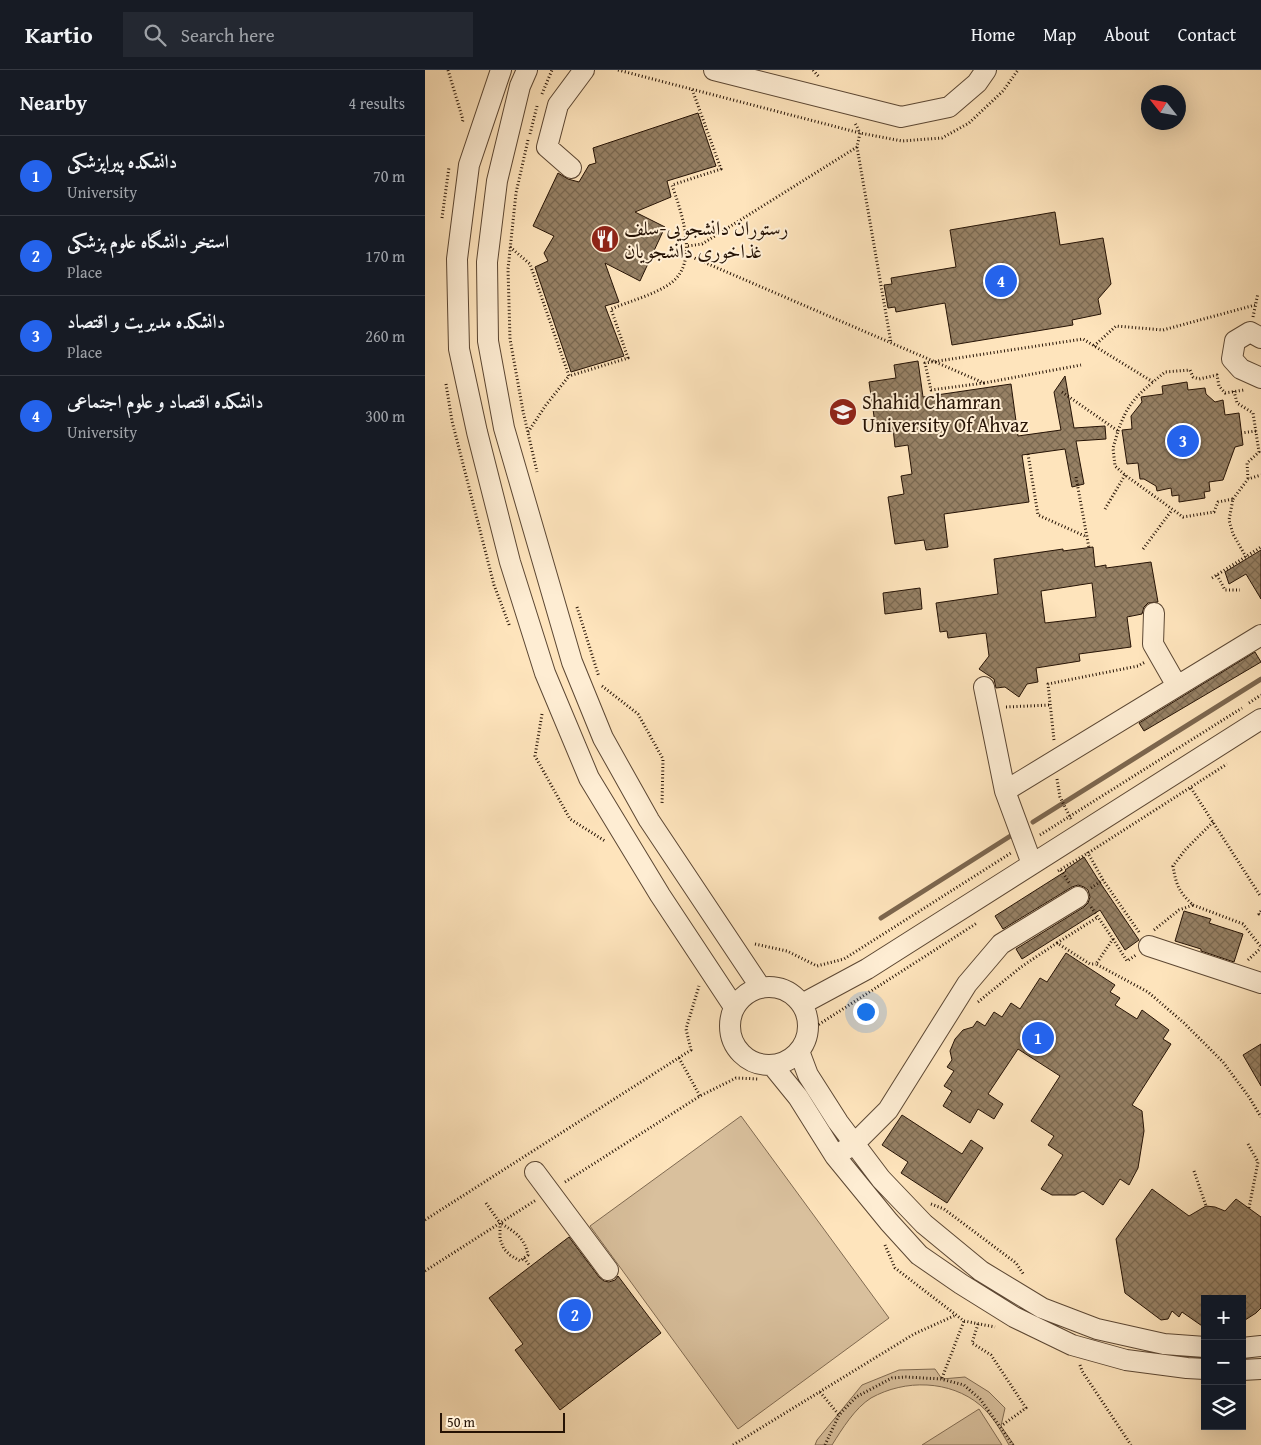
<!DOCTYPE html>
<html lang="en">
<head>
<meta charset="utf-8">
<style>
  body { margin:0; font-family:"Gentium Book Plus",Amiri,serif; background:#242831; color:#f1f3f6 }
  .controls { position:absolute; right:15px; bottom:15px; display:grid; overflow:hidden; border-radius:0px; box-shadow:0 5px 20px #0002 }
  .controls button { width:45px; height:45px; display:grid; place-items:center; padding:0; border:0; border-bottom:1px solid #363941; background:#171b24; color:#f1f3f6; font:25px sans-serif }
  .compass { position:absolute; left:716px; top:15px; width:45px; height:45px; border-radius:50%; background:#171b24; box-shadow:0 5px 20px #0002; rotate:301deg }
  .scale { position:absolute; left:15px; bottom:12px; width:125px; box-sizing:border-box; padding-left:5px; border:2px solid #261305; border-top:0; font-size:14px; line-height:18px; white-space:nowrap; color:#261305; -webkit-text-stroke:4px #feedd3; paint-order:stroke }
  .you { position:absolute; left:440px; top:941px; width:18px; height:18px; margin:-12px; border:4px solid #fff; border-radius:50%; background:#1a73e8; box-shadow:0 0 0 8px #1a73e833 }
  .badge { display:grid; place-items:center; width:32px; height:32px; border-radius:50%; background:#2563eb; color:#fff; font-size:16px; font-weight:700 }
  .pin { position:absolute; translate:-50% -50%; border:2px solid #fff; box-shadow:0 1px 5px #0006 }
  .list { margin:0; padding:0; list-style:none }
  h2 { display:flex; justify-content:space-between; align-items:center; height:65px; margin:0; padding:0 20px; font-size:21px }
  h2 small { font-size:16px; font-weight:400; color:#9ea1a6 }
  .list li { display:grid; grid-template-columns:32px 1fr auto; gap:15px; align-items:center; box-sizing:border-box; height:80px; padding:0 20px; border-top:1px solid #363941 }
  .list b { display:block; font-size:19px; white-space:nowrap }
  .list p { margin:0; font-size:16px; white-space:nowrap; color:#9ea1a6 }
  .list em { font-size:16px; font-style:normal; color:#9ea1a6 }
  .icon { flex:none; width:28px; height:28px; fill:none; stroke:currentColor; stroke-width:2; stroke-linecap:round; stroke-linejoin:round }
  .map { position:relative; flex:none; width:836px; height:1375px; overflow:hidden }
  header { display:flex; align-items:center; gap:30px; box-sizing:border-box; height:70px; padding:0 25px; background:#171b24; border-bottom:1px solid #363941 }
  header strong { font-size:24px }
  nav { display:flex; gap:28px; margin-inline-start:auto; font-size:18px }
  .search { width:350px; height:45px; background:#242831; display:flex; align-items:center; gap:12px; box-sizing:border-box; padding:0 18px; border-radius:0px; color:#9ea1a6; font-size:19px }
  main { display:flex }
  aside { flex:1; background:#171b24 }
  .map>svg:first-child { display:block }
  .green { fill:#d9c09d; stroke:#806a51 }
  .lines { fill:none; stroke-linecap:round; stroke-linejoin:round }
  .stream { stroke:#7c664e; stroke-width:5 }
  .building { fill:url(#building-cross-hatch); stroke:#261305; fill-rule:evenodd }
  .minor-casing { stroke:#5c4733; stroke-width:22 }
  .path { stroke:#261305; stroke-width:3; stroke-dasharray:1 2.5; stroke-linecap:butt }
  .minor { stroke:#feedd3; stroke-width:20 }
  .labels { text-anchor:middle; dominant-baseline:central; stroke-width:4; stroke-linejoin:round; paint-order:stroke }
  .poi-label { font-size:20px; fill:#261305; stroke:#feedd3; text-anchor:start }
</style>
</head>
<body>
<header>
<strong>Kartio</strong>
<div class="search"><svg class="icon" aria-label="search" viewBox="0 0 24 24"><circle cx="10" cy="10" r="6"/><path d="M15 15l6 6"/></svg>Search here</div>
<nav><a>Home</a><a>Map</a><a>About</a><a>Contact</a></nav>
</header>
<main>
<aside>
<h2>Nearby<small>4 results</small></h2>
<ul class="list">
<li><span class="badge">1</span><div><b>دانشکده پیراپزشکی</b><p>University</p></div><em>70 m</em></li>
<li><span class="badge">2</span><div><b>استخر دانشگاه علوم پزشکی</b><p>Place</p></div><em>170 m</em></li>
<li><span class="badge">3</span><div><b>دانشکده مدیریت و اقتصاد</b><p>Place</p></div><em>260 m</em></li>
<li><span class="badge">4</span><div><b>دانشکده اقتصاد و علوم اجتماعی</b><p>University</p></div><em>300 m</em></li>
</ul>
</aside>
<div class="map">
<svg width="836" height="1375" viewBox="0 0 836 1375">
  <defs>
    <pattern id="building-cross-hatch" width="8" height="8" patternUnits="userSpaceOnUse" patternTransform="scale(1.25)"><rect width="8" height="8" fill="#968064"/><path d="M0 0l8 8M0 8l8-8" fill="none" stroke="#7a6850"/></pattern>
  </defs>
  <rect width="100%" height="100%" fill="#fee4bc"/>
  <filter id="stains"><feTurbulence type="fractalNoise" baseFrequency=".004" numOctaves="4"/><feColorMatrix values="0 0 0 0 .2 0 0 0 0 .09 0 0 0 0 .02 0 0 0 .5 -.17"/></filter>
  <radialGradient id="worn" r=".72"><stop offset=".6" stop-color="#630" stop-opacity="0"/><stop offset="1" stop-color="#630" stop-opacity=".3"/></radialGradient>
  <!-- green -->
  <path class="green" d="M 316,1046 L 464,1248 L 313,1359 L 165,1156 Z
    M 510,1299 L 517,1309 L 540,1307 L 564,1322 L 580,1338 L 576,1356 L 589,1375 L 584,1375 C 576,1361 568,1346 555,1335 C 525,1310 480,1309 446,1328 C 430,1338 417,1359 407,1375 L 390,1375 L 392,1370 L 437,1315 L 474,1300 Z
    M 554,1339 L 577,1375 L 497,1375 Z"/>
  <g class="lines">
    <!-- stream -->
    <path class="stream" d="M 608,752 L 836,609
      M 456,848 L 587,765"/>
  </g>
  <!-- building -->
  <path class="building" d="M 273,43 L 291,96 L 242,111 L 246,127 L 210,142 L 240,157 L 215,211 L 180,193 L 194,232 L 180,236 L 199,286 L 146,302 L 110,197 L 123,191 L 119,183 L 129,166 L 108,156 L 133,103 L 143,109 L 154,112 L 164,95 L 171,93 L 168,78 Z
    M 630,142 L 635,175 L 678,168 L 686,214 L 673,229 L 676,244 L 647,250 L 648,255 L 527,275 L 520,233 L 471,242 L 470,237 L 463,238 L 459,215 L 467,214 L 466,208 L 531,197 L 525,160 Z
    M 493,291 L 498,327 L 586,314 L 593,366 L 636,360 L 629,322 L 640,306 L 649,358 L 680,356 L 681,369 L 651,371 L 659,414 L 647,417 L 640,379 L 597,385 L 604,432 L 519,444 L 523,477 L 501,480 L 499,470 L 470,474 L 463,427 L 479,424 L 476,406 L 487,404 L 483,375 L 470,377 L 468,358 L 451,360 L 444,312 L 471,308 L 469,295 Z
    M 762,312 L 763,320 L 780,318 L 781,324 L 790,332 L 798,330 L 800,345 L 814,343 L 818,375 L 810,377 L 798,410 L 784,412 L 785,421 L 779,422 L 780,428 L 754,432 L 754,425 L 747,426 L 746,418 L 732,421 L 731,416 L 719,409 L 715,409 L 713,393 L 702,394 L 697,360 L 707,359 L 706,346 L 717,332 L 716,327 L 738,324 L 737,316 Z
    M 668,477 L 670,497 L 681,495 L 681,498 L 726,492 L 733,532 L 723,533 L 719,537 L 717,544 L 702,547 L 706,577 L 654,584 L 655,591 L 611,598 L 613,612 L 602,614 L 594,627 L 580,617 L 571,618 L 569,609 L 554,599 L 564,586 L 561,563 L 523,568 L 522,561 L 515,562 L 511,533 L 573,524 L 569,489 L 638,479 L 638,481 ZM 667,513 L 671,547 L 620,553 L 616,521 Z
    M 836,480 L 836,529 L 821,504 L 804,514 L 800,502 Z
    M 495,518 L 497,539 L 460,544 L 458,523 Z
    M 830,582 L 836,592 L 719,661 L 714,653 Z
    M 659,787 L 674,811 L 714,870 L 700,880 L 675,840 L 597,889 L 591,879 L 659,837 L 663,833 L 665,827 L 663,820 L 659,817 L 653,815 L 647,817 L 578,859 L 570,846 L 641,801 L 640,800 Z
    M 759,841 L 786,849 L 784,853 L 818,864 L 809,892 L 776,881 L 776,879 L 750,871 Z
    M 641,883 L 690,915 L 685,922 L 695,928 L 690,935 L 712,949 L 717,940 L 744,960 L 738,969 L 746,974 L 707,1035 L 717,1041 L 719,1061 L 713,1098 L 704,1115 L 695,1109 L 678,1135 L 658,1121 L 650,1125 L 627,1125 L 616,1119 L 638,1085 L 623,1075 L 629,1066 L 606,1051 L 635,1006 L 593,979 L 563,1024 L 578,1034 L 569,1049 L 553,1039 L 545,1053 L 518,1036 L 527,1021 L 519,1016 L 529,1001 L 522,997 L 527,990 L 525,981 L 530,969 L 538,960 L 548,957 L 552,951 L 560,956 L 569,942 L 577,947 L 586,933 L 595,939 L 615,908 L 622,912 Z
    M 836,974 L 836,1016 L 818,985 Z
    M 477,1045 L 537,1084 L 546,1070 L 558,1078 L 522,1133 L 476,1103 L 483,1092 L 457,1075 Z
    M 727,1119 L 764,1146 L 781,1136 L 790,1137 L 800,1141 L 811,1129 L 836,1147 L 836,1238 L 831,1243 L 817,1252 L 817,1229 L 780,1229 L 780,1258 L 757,1242 L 754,1247 L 747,1241 L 743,1249 L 736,1250 L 700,1223 L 691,1169 Z
    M 144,1167 L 174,1207 L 179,1211 L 184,1212 L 190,1210 L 193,1206 L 236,1263 L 135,1340 L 90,1280 L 98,1274 L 64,1228 Z"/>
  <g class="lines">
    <defs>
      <path id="minor" d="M 76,0 L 44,95 L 32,189 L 34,279 L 52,362 L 85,492 L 120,603 L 164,708 L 235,825 L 309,937
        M 102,0 L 95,16 L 72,111 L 62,192 L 63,271 L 79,358 L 147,592 L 178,668 L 224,750 L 336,918
        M 289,0 L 476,47 L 524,37 L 552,13 L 561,0
        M 146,98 L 122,77 L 133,35 L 159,0
        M 836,268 L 825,262 L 810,271 L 807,289 L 816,299 L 836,308
        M 729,543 L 728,574 L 752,616
        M 559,617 L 580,721
        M 607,794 L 580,721 L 836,565
        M 724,876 L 836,913
        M305 956a39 39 0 1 1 78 0a39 39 0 1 1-78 0Z
        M 377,934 L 442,899 L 836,649
        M 374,981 L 383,1005 L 413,1052 L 456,1109 L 499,1154 L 556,1201 L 617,1238 L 672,1259 L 739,1274 L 780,1277
        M 347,995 L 373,1027 L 410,1086 L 464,1152 L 494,1185 L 536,1214 L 589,1247 L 647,1275 L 701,1290 L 762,1298 L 780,1299
        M 418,1081 L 429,1074 L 463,1040 L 542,914 L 576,874 L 653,827
        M 110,1102 L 183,1200
        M 817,1278 L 836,1276
        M 817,1300 L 836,1299"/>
    </defs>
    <!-- minor casing -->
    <use href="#minor" class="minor-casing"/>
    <!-- path -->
    <path class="path" d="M 23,0 L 38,50 L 37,53
      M 193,0 L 435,63 L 477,71 L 517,68 L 544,53 L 578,21 L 593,0
      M 388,0 L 394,7
      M 117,24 L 127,0
      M 105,64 L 112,36
      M 103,70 L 91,123 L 83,199 L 85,269 L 98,341 L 112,402
      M 432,77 L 466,273
      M 17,148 L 24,97
      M 263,176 L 277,174 L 432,77 L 435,63 L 430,53
      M 85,177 L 105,194 L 144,306 L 203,288 L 186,239 C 205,231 229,225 246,213 C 275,191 256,142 247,115 L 296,99 L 267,19
      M 260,184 L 559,313 L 656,295
      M 828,247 L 833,223
      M 669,276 L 691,256 L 738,260 L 830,235
      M 559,313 L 506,320 L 500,293 L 658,269 L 728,312 L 740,302 L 765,300 L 768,307 L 774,309 L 792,305 L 794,316 L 800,323 L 819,320
      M 21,314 L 27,351 L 69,515 L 85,557
      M 809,321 L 812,333 L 828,343 L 834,382 L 822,393 L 823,409
      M 637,322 L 693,361 L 688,378 L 690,396 L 700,405 L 758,447 L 789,442 L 793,432 L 808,429 L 804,450 L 808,464 L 821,487
      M 693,361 C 702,336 708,329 728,312
      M 103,362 L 121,335 L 144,306
      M 816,363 L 831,361
      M 603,384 L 613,445 L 662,467
      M 651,407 L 664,478
      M 808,429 L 823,409 L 836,405
      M 680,439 L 700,405
      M 718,479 L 747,440
      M 792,505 L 800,520 L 815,520
      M 787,508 L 836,477
      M 152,537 L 174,607
      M 177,616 L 213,644 L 238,689 L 237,735
      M 824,633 L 836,625
      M 581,637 L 625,635
      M 117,644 L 110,686 L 145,749 L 180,771
      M 629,670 L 623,614 L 713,596 L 720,592
      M 632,709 L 635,727 L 646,749
      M 766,718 L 836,827
      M 615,765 L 817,638
      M 636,800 L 645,814
      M 633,801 L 663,783 L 662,780
      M 666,818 L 678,810
      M 768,835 L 818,854 L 836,877
      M 666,837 L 688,869 L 671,894 L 723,922 L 759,953 L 798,992 L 824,1027 L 836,1047
      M 836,841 L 834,844 L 836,845
      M 729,860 L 754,840 L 768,835 C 754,822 751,815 748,796 L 760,780 L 788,752
      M 714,862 L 678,810 L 663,783 L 802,694
      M 688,869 L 702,891 L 711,885
      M 632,873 L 673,847
      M 330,874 L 362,881 L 392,896 L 419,889 L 586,783
      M 823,890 L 836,878
      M 553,932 L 596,897 L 632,873 L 665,894 L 671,894
      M 382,962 L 552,853
      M 254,988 L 275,1026
      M 823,1074 L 833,1092 L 824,1138
      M 769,1101 L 781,1136
      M 140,1112 L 275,1026 L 311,1008 L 334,1009
      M 61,1133 L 75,1153 L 75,1169 L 79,1179 L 85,1185 L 95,1191 L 103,1185 C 100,1168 89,1161 75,1153
      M 506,1134 L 519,1139 L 591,1193 L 599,1205
      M 0,1150 L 266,980 L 261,959 L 274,916
      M 460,1175 L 470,1198 L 539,1251 L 570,1257
      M 99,1188 L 105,1196
      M 0,1201 L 111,1130
      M 553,1254 L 547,1273 L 566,1285 L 601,1338 L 576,1356
      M 655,1295 L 657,1301 L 706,1375
      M 517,1308 L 539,1251
      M 395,1322 L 414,1345
      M 308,1375 L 489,1264 L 531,1245
      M 400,1375 L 414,1345 L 431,1327 L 467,1308 L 481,1307 L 516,1309 L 539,1315 L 555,1329 L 588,1375"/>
    <!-- minor -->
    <use href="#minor" class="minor"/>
  </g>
  <!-- icons -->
  <defs>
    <symbol id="restaurant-disc" viewBox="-11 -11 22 22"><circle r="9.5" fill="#8f2418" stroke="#feedd3"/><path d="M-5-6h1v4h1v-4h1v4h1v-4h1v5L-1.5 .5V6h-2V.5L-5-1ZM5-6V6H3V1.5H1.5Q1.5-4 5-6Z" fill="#fff"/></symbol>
    <symbol id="university-disc" viewBox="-11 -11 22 22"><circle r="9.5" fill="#8f2418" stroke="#feedd3"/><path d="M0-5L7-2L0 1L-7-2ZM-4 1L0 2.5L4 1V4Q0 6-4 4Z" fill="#fff"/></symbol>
  </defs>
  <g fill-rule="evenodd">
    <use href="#restaurant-disc" x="164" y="153" width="32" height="32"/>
    <use href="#university-disc" x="402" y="326" width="32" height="32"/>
  </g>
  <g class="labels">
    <!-- poi labels -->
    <g class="poi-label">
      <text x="199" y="157">رستوران دانشجویی-سلف<tspan x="199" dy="23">غذاخوری دانشجویان</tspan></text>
      <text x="437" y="331">Shahid Chamran<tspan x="437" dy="23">University Of Ahvaz</tspan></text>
    </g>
  </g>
  <rect width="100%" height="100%" filter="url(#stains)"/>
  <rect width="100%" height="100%" fill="url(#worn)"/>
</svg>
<div class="controls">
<button>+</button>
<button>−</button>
<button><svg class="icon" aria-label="layers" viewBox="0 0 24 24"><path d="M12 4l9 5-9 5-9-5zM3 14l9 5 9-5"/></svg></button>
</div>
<svg class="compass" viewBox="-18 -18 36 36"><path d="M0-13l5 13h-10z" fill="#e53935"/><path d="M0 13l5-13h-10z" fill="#9ea1a6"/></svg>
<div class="scale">50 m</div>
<div class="you"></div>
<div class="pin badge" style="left:613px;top:968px">1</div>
<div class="pin badge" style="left:150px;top:1245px">2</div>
<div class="pin badge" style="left:758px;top:371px">3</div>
<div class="pin badge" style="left:576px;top:211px">4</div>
</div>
</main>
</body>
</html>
